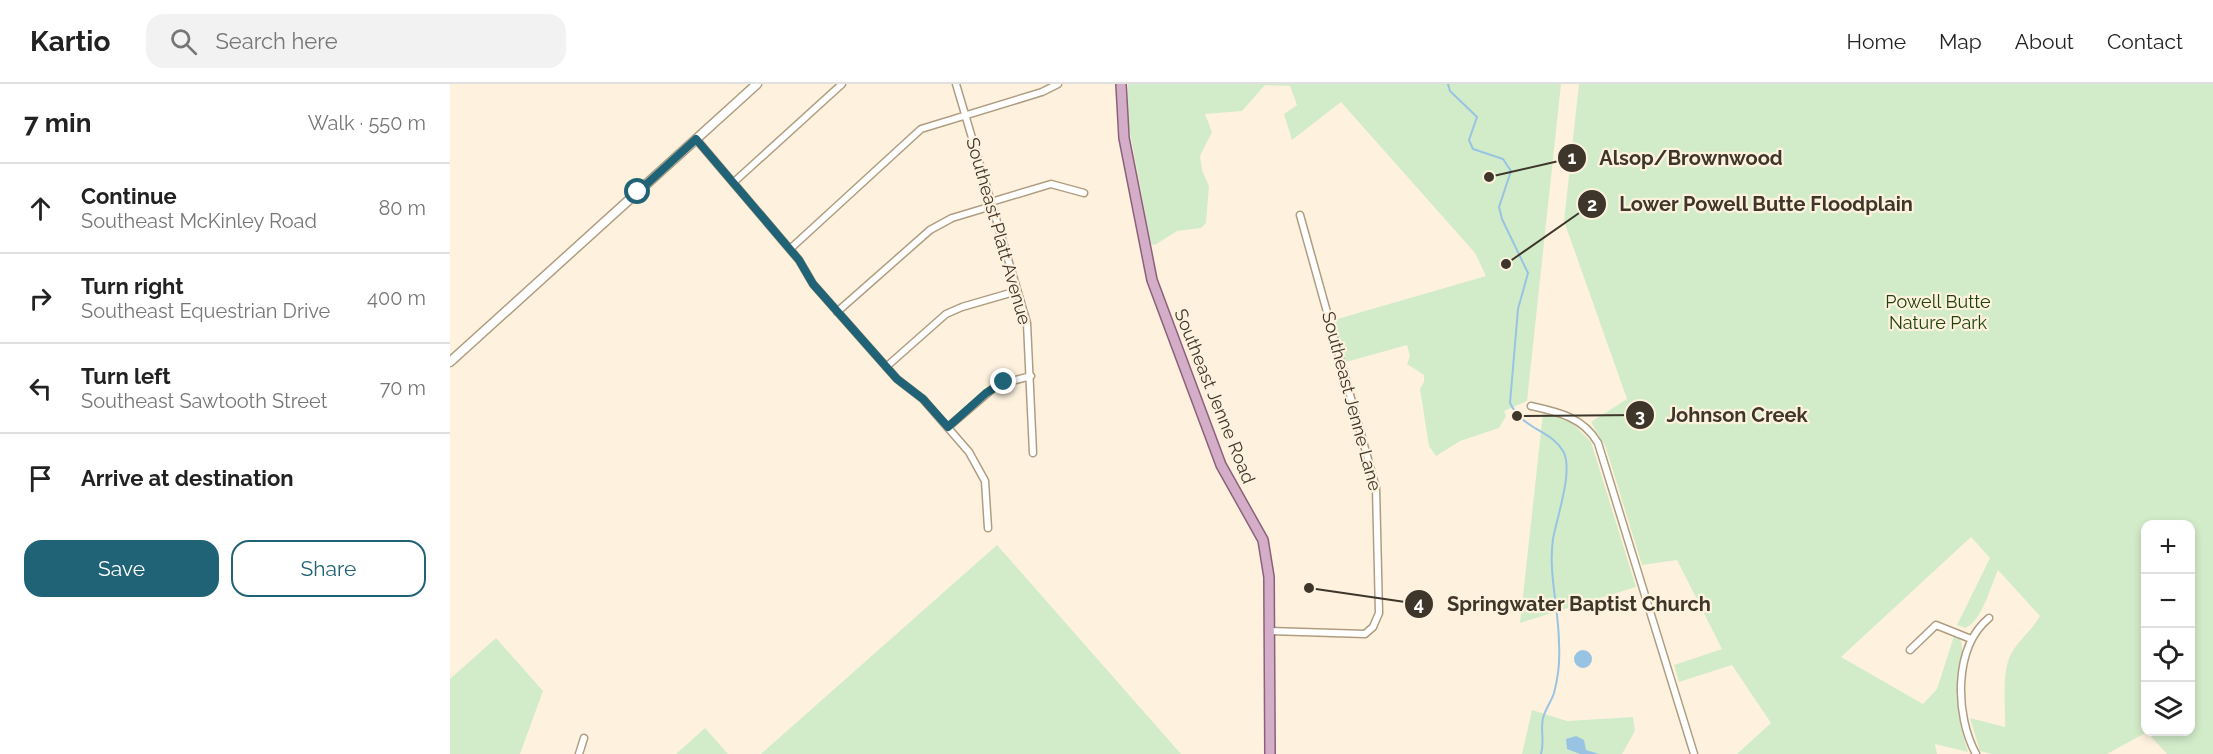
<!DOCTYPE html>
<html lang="en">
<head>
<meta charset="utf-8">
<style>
  body { margin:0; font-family:Raleway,sans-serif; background:#f2f2f2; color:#222 }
  .controls { position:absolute; right:18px; bottom:18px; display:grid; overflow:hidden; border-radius:12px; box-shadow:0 3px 9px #0003 }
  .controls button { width:54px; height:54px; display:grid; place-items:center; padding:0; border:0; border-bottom:2px solid #e0e0e0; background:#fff; color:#222; font:30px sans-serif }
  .stop { position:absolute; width:18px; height:18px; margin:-14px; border:4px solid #216376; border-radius:50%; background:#fff }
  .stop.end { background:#216376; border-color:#fff; box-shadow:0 2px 6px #0008 }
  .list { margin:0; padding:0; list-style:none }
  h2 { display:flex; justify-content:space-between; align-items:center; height:78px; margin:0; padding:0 24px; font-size:26px }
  h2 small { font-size:20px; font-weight:400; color:#767676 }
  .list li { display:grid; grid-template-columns:39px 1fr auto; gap:18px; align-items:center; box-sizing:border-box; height:90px; padding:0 24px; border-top:2px solid #e0e0e0 }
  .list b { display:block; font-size:22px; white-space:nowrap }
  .list p { margin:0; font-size:20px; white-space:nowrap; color:#767676 }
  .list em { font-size:20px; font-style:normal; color:#767676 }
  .actions { display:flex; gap:12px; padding:18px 24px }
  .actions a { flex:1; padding:14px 0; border:2px solid #216376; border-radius:18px; text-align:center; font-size:21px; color:#216376 }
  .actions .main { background:#216376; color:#fff }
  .icon { flex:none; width:33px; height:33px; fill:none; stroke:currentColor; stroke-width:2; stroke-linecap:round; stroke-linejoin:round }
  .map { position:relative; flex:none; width:1763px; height:670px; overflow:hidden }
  header { display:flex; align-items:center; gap:36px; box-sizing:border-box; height:84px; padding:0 30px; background:#fff; border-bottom:2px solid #e0e0e0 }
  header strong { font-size:28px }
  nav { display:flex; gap:33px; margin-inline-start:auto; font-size:21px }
  .search { width:420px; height:54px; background:#f2f2f2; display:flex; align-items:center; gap:15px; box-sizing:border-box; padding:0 21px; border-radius:18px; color:#767676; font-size:22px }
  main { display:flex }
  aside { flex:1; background:#fff }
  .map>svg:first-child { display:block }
  .green { fill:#d2ecc9; fill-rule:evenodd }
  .water { fill:#98c3e3 }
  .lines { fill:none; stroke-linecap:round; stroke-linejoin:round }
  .stream { stroke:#98c3e3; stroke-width:2 }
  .street-casing { stroke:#b09d80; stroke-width:9 }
  .secondary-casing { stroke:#b09d80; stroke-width:11 }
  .primary-casing { stroke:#8d607a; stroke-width:12 }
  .street { stroke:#fff; stroke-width:6 }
  .secondary { stroke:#fff; stroke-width:8 }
  .primary { stroke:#d4adc9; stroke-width:9 }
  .route { stroke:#216376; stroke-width:8 }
  .labels { text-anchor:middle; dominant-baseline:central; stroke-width:4.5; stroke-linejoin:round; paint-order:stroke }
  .street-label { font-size:18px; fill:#3e362a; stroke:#fef2df }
  .park-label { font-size:18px; fill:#1d430a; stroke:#fef2df }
  .leader { fill:none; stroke:#3e362a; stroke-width:2 }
  .callout-dot { fill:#3e362a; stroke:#fef2df; stroke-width:2 }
  .mark-label { font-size:18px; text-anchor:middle; font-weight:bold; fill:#fff }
  .callout-label { font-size:20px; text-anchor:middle; font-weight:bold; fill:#3e362a; stroke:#fef2df; stroke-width:4.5; stroke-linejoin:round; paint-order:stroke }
</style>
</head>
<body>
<header>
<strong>Kartio</strong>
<div class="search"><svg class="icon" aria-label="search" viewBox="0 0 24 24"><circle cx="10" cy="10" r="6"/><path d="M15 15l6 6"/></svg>Search here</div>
<nav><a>Home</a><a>Map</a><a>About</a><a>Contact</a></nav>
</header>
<main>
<aside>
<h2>7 min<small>Walk · 550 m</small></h2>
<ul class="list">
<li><svg class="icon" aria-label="ahead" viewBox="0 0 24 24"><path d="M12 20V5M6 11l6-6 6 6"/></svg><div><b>Continue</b><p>Southeast McKinley Road</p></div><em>80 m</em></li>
<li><svg class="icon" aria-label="right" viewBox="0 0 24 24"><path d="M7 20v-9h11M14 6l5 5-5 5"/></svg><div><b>Turn right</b><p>Southeast Equestrian Drive</p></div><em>400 m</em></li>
<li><svg class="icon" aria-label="left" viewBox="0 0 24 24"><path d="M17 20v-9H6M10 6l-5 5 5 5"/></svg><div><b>Turn left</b><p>Southeast Sawtooth Street</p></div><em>70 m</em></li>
<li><svg class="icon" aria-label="arrive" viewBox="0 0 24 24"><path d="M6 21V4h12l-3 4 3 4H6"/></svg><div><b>Arrive at destination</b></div></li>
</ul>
<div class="actions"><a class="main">Save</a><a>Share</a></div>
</aside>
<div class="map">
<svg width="1763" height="670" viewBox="0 0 1763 670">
  <rect width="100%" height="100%" fill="#fef2df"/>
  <!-- green -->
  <path class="green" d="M 678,0 L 1111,0 L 1077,317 L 1054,327 L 1056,332 L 1049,344 L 1010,357 L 986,372 L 979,362 L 970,305 L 974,298 L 974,291 L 957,280 L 960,272 L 957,261 L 896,278 L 884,236 L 1036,192 L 1025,169 L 891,18 L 842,56 L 834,30 L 847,21 L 840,2 L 815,1 L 792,27 L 755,30 L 762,48 L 750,72 L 752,86 L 759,102 L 756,139 L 751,144 L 727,147 L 705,161 L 701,160 L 677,33 Z
    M 1129,0 L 1763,0 L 1763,670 L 1717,670 L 1697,648 L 1657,670 L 1542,670 L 1530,667 L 1520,634 L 1555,643 C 1556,620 1550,584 1564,565 C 1573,552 1581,547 1590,532 L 1548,486 C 1540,503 1533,536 1515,544 L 1507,541 L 1540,474 L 1521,453 L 1391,573 L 1473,620 L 1487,605 L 1504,552 L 1510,555 C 1516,568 1507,587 1507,602 C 1506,626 1511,645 1518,668 L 1485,660 L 1487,670 L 1287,670 L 1321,639 L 1282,581 L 1229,598 L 1224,581 L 1272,565 L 1227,476 L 1192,481 L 1156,364 L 1141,338 L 1177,315 L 1114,137 ZM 1696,440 L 1740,440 L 1740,648 L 1696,648 Z
    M 1093,329 L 1121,338 L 1141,358 L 1186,503 L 1070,539 Z
    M 547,461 L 731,670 L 311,670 Z
    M 46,554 L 93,607 L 70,670 L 0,670 L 0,595 Z
    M 1082,626 L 1117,637 L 1183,633 L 1185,647 L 1172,670 L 1072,670 Z
    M 255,644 L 278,670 L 226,670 Z"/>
  <!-- water -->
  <path class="water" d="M1124 575a9 9 0 1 1 18 0a9 9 0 1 1-18 0Z
    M 1126,652 L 1134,656 L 1136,666 L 1149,670 L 1130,670 L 1117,665 L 1116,655 Z"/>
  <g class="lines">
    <!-- stream -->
    <path class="stream" d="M 998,0 L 1000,7 L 1027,33 L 1019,56 L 1023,65 L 1053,75 L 1061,87 L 1049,123 L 1052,135 L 1078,189 L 1068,225 L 1060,319 C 1073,346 1101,346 1113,367 C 1124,386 1107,432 1103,455 C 1098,489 1109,525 1109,560 C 1110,575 1108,594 1104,609 C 1101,618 1095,626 1093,634 C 1090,646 1095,656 1091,670"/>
    <defs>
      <path id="street" d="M 506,0 L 577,239 L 583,369
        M 246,55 L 349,176 L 363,200 L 447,295 L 473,315 L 519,368 L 535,397 L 538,444
        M 284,98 L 392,0
        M 541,118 L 601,100 L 634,109
        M 340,165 L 471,45 L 592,8 L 608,0
        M 387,228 L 480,146 L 502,134 L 542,122
        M 436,283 L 496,230 L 512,223 L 567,207
        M 1081,322 C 1108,328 1133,333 1148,359 L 1244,670
        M 498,343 L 547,301 L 581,292
        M 820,547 L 915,550 L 923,543 L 929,529 L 926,404 L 850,131
        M 1460,566 L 1486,541 L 1521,555
        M 129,670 L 134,654
        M 1526,670 C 1505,631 1503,564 1539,534"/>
      <path id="secondary" d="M 0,278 L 307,0"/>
      <path id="primary" d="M 671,0 L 674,54 L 702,196 L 771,381 L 813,456 L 819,493 L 820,670"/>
    </defs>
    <!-- street casing -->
    <use href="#street" class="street-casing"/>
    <!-- secondary casing -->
    <use href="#secondary" class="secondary-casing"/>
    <!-- primary casing -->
    <use href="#primary" class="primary-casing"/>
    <!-- street -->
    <use href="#street" class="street"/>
    <!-- secondary -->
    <use href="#secondary" class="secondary"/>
    <!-- primary -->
    <use href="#primary" class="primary"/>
  </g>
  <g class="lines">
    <!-- route -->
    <path class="route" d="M 188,108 L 246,55 L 349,176 L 363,200 L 447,295 L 473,315 L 498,343 L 536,309 L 554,298"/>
  </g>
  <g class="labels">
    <!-- street labels -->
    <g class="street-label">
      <text transform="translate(549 147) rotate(74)">Southeast Platt Avenue</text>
      <text transform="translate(765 312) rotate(68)">Southeast Jenne Road</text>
      <text transform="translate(902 317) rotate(75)">Southeast Jenne Lane</text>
    </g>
    <!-- park labels -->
    <g class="park-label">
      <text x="1488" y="217">Powell Butte<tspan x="1488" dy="21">Nature Park</tspan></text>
    </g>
  </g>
  <!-- callouts -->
  <path class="leader" d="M1039 93L1122 74M1056 180L1142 120M1067 332L1190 331M859 504L969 520"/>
  <g class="callout-dot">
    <circle cx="1039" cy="93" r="6"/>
    <circle cx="1056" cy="180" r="6"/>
    <circle cx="1067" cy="332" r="6"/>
    <circle cx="859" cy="504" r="6"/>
    <circle cx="1122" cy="74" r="15"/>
    <circle cx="1142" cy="120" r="15"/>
    <circle cx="1190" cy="331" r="15"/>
    <circle cx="969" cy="520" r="15"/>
  </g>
  <g class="mark-label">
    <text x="1122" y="80">1</text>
    <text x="1142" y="127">2</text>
    <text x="1190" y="338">3</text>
    <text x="969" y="526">4</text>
  </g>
  <g class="callout-label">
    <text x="1241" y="81">Alsop/Brownwood</text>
    <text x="1316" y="127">Lower Powell Butte Floodplain</text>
    <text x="1287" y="338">Johnson Creek</text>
    <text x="1129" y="527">Springwater Baptist Church</text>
  </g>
</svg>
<div class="controls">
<button>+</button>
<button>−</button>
<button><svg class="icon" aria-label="locate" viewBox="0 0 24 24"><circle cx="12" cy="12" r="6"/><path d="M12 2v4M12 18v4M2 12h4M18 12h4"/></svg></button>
<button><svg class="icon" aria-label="layers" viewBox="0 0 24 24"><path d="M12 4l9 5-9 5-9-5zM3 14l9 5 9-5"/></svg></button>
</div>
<div class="stop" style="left:188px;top:108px"></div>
<div class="stop end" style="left:554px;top:298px"></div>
</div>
</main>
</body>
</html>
